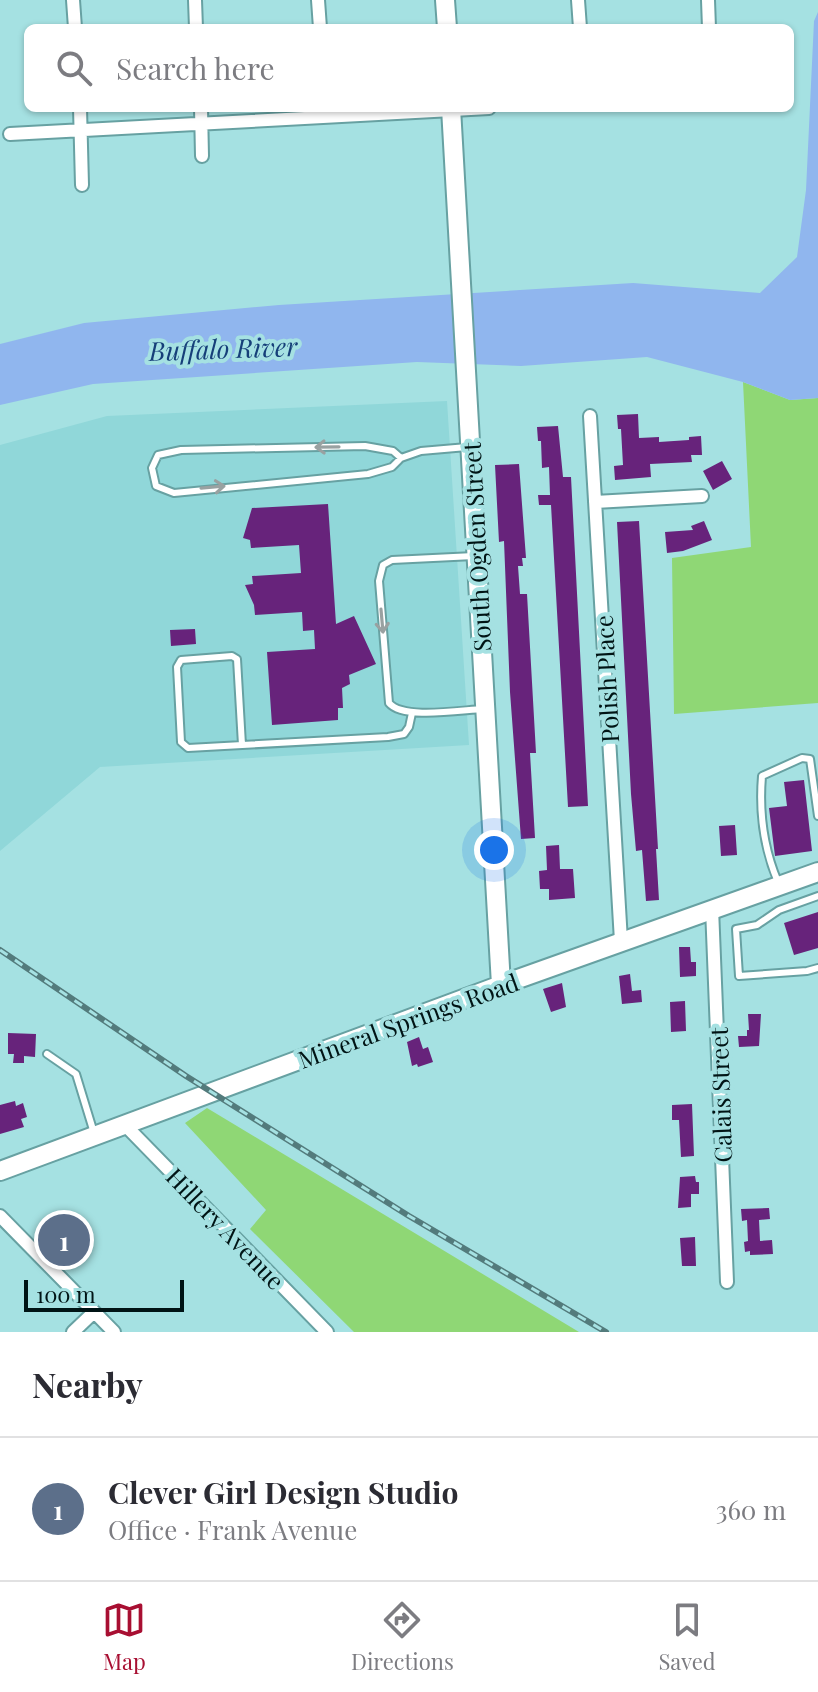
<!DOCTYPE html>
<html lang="en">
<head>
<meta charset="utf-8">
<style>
  body { margin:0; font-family:"Playfair Display",serif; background:#f2f2f3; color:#2b2b33 }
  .scale { position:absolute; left:24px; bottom:20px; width:160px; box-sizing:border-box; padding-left:8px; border:4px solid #001415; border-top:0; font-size:22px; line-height:28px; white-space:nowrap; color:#001415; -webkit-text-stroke:6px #a5e1e2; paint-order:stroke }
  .you { position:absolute; left:494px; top:850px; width:28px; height:28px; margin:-20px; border:6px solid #fff; border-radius:50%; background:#1a73e8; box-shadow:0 0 0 12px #1a73e833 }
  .badge { display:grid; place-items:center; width:52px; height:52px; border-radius:50%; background:#a80f32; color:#fff; font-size:26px; font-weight:700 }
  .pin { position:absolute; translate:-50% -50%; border:4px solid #fff; box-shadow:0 2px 8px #0006 }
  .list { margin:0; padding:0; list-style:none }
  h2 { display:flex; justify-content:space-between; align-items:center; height:104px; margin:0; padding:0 32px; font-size:34px }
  h2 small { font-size:26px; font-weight:400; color:#7c7c81 }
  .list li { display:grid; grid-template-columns:52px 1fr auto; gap:24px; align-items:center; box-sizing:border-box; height:144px; padding:0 32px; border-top:2px solid #e1e1e2 }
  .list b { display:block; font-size:30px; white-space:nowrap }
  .list p { margin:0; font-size:26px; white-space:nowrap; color:#7c7c81 }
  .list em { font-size:26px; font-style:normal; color:#7c7c81 }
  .icon { flex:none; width:44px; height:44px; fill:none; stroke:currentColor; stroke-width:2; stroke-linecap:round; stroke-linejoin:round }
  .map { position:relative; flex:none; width:818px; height:1332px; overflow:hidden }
  .search { position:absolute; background:#fff; box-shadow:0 2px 6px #0004; left:24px; right:24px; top:24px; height:88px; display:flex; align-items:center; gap:20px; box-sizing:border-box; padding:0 28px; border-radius:12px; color:#7c7c81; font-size:30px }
  .sheet { height:248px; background:#fff }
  nav { display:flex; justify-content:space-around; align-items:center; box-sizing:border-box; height:112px; border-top:2px solid #e1e1e2; background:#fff; font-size:22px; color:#7c7c81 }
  nav a { display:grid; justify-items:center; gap:4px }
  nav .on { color:#a80f32 }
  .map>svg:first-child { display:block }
  .built { fill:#90d7d9 }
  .green { fill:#8fd775 }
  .water { fill:#90b6ee }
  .building { fill:#67237b }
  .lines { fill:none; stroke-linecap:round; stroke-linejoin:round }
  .lane-casing { stroke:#67a1a2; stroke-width:10 }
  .street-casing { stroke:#67a1a2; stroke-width:16 }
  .secondary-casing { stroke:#67a1a2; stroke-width:22 }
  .lane { stroke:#fff; stroke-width:6 }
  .street { stroke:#fff; stroke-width:12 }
  .secondary { stroke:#fff; stroke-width:18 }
  .rail-casing { stroke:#537b7c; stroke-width:6 }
  .rail { stroke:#a5e1e2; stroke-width:3; stroke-dasharray:9; stroke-linecap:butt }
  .oneway { stroke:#99a1a1 }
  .labels { text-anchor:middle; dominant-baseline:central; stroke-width:8; stroke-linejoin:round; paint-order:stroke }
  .street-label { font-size:24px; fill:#001415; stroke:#a5e1e2 }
  .water-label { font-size:26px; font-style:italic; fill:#163f79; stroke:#a5e1e2 }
</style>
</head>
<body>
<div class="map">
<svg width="818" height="1332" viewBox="0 0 818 1332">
  <rect width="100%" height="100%" fill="#a5e1e2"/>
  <!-- built -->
  <path class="built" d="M 447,401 L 469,745 L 100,767 L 0,851 L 0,445 L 107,416 Z"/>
  <!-- green -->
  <path class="green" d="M 743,382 L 790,400 L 818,398 L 818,703 L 674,714 L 672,558 L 751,547 Z
    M 207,1108 L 579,1332 L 354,1332 L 250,1229 L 266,1210 L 185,1123 Z"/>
  <!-- water -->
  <path class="water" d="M 818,12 L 818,398 L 790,400 L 743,382 L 647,357 L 521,366 L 417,362 L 93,384 L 0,405 L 0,344 L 84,323 L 279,305 L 633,283 L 760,293 L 797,257 L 806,190 L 814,21 Z"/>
  <!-- building -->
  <path class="building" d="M 638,414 L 639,438 L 659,437 L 659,442 L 689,440 L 689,437 L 701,436 L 702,455 L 691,455 L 692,462 L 650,464 L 651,477 L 615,480 L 614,466 L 623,465 L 621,429 L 618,429 L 617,415 Z
    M 558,426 L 563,477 L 571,477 L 588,806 L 568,807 L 551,505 L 539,505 L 538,495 L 550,495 L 549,467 L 542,468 L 541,441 L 538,441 L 537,427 Z
    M 722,461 L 732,479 L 713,490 L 703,471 Z
    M 519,464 L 526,558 L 522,558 L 523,566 L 518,566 L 520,594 L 527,594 L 536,753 L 530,753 L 535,838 L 521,839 L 510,692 L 504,541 L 499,542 L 495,465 Z
    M 328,504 L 336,624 L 354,616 L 376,664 L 349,675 L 350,684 L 342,688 L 343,708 L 338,708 L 338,720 L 272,725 L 267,652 L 315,649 L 314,630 L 303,631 L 302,612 L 255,615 L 254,605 L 245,585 L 253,584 L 252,576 L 301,573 L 299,545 L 251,548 L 250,540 L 243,538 L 252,508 Z
    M 639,521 L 658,849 L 656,849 L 659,900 L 646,901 L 642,850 L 636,851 L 631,794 L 617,522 Z
    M 704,521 L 712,540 L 683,551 L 667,553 L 665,532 L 693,530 L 691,526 Z
    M 195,629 L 196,644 L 171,646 L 170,630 Z
    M 804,780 L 812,851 L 775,856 L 769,808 L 787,806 L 784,782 Z
    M 735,825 L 737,855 L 721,856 L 719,826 Z
    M 559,845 L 560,869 L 573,869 L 575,898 L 549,900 L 549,889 L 540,889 L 539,871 L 547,870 L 546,846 Z
    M 818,912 L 818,948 L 794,955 L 784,923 Z
    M 679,947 L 690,947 L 691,962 L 696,962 L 696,976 L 680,977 Z
    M 630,974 L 632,991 L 641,990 L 642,1002 L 622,1004 L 619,976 Z
    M 562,983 L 566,1007 L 551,1012 L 543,989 Z
    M 685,1001 L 686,1031 L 671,1032 L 670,1002 Z
    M 748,1014 L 761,1014 L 759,1046 L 739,1047 L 738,1036 L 747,1036 L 747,1030 L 749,1030 Z
    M 8,1033 L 36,1034 L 35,1057 L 24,1056 L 24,1063 L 13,1063 L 14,1054 L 8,1054 Z
    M 419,1037 L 423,1049 L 428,1047 L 433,1062 L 418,1067 L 417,1064 L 412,1066 L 407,1042 Z
    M 15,1101 L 16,1106 L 23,1103 L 27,1117 L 21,1119 L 24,1127 L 0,1134 L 0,1105 Z
    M 692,1104 L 694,1156 L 681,1157 L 679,1120 L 672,1120 L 672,1105 Z
    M 695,1176 L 696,1182 L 699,1182 L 699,1194 L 691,1194 L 691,1207 L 678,1208 L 680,1177 Z
    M 769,1208 L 770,1219 L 759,1220 L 760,1241 L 772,1240 L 773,1254 L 750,1255 L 750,1251 L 745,1252 L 744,1242 L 748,1241 L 747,1220 L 742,1221 L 741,1209 Z
    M 695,1237 L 696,1266 L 682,1266 L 680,1238 Z"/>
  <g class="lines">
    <defs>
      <path id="lane" d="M 401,458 L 393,451 L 365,446 L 181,450 L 158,455 L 152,468 L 156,486 L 174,493 L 368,474 L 392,467 L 401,458 L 421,451 L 467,447
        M 474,556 L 392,560 L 383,565 L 379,581 L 389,703 C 403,720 461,710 483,709
        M 242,745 L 237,659 L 232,656 L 181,660 L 177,667 L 181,742 L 188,748 L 388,737 L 404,734 L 409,727 L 412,713
        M 778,882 C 764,849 759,812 762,776 L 802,758 L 810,759 L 818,816
        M 818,896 L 779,910 L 757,925 L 736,929 L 739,976 L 807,971 L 818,968
        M 47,1054 L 76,1074 L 94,1133"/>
      <path id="street" d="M 73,0 L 75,28
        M 195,0 L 196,28
        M 318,0 L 320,28
        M 578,0 L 580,28
        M 708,0 L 709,28
        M 80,108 L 82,185
        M 201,108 L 202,156
        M 10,134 L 489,108
        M 590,416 L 621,941
        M 595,502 L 702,496
        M 712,908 L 727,1282
        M 125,1125 L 327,1332
        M 0,1216 L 114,1332
        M 73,1332 L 94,1312"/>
      <path id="secondary" d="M 445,0 L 447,28
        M 451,108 L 501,985
        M 0,1171 L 501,985 L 818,872"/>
    </defs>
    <!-- lane casing -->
    <use href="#lane" class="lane-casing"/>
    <!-- street casing -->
    <use href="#street" class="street-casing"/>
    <!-- secondary casing -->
    <use href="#secondary" class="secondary-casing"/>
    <!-- lane -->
    <use href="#lane" class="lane"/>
    <!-- street -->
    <use href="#street" class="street"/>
    <!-- secondary -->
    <use href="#secondary" class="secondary"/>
    <defs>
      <path id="rail" d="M 0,950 L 186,1076 L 409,1216 L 606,1332"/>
    </defs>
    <!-- rail casing -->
    <use href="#rail" class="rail-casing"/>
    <!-- rail -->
    <use href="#rail" class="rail"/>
  </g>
  <!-- one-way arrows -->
  <defs><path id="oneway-shaft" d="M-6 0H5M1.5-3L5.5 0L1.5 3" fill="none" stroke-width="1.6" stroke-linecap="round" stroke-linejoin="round" transform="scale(2)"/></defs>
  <g class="oneway">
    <use href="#oneway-shaft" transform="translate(327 447) rotate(179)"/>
    <use href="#oneway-shaft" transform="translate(213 487) rotate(-5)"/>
    <use href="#oneway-shaft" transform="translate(382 621) rotate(85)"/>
  </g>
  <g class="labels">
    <!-- street labels -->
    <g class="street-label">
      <text transform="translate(476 547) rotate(-93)">South Ogden Street</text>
      <text transform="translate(606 679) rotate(-93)">Polish Place</text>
      <text transform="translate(408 1020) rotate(-20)">Mineral Springs Road</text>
      <text transform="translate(720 1095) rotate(-92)">Calais Street</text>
      <text transform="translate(226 1228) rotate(46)">Hillery Avenue</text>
    </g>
    <!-- water labels -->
    <g class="water-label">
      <text transform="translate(223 348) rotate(-2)">Buffalo River</text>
    </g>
  </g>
</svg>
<div class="scale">100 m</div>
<div class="you"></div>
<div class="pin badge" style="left:64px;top:1240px;background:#5c6f8a">1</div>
<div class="search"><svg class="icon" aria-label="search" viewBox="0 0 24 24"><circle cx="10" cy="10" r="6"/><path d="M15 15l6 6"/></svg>Search here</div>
</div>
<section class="sheet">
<h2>Nearby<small></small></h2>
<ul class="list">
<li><span class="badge" style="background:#5c6f8a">1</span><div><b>Clever Girl Design Studio</b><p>Office · Frank Avenue</p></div><em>360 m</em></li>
</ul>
</section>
<nav>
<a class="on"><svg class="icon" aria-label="map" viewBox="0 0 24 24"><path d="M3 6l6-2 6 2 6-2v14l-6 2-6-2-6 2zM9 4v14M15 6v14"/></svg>Map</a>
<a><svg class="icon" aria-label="directions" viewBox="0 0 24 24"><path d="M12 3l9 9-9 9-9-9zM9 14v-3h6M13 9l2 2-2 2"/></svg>Directions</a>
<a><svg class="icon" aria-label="saved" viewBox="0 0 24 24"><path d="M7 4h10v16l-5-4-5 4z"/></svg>Saved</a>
</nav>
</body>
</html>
